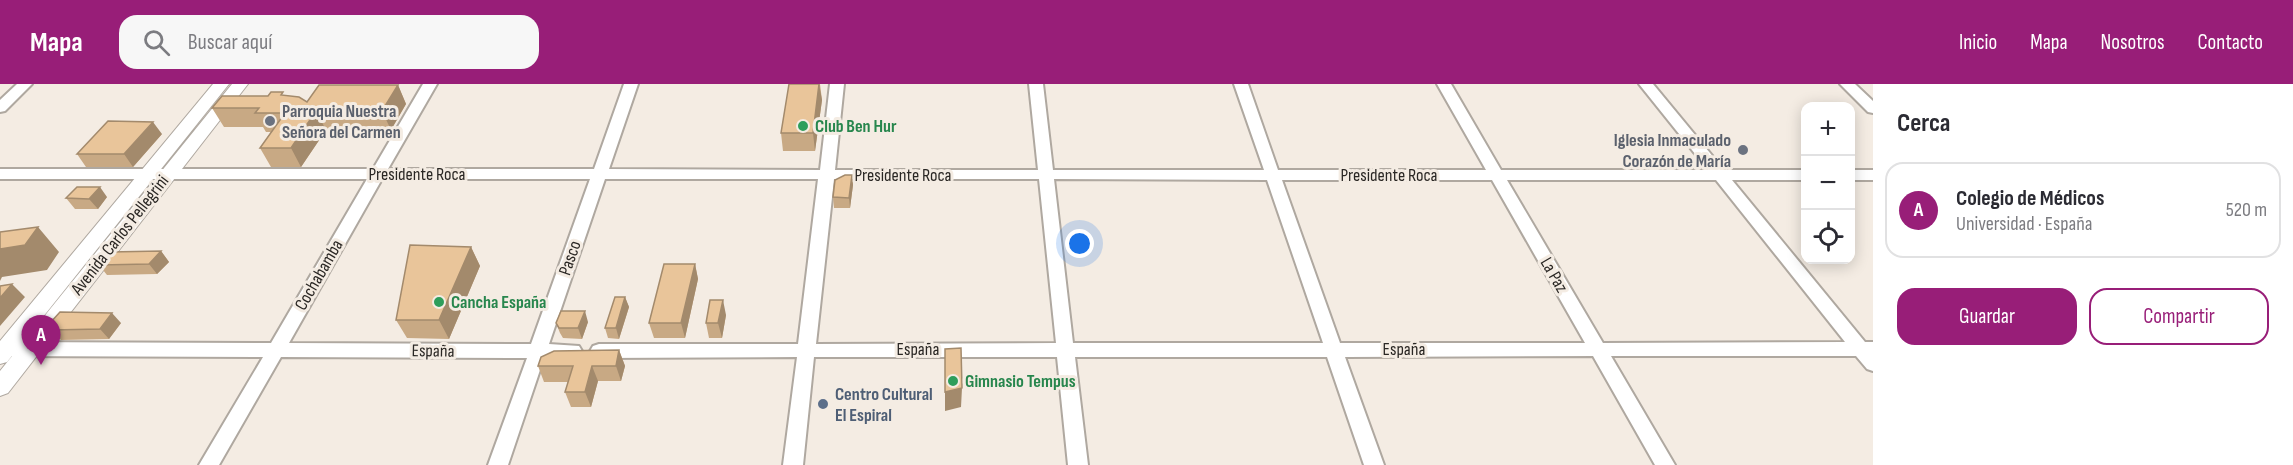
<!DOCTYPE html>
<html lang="es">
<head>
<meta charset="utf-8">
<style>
  body { margin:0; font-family:"Sofia Sans Condensed",sans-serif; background:#f7f7f7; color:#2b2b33 }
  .controls { position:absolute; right:18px; top:18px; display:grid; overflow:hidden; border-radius:12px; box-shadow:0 3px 15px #0003 }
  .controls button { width:54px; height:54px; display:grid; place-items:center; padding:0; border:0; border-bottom:2px solid #e1e1e2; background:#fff; color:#2b2b33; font:30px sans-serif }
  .you { position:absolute; left:1080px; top:160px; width:21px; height:21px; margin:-15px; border:4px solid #fff; border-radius:50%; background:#1a73e8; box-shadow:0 0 0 9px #1a73e833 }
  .badge { display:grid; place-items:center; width:39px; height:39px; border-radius:50%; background:#981e78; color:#fff; font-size:20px; font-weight:700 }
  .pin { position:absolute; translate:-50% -50px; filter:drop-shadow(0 2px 3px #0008) }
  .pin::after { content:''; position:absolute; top:32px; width:21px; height:18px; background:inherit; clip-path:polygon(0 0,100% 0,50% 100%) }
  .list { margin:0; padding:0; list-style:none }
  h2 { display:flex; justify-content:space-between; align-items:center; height:78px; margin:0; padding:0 24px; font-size:26px }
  h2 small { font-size:20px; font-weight:400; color:#7c7c81 }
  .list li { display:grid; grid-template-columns:39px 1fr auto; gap:18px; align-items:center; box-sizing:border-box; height:96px; margin:0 12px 12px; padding:0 12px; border:2px solid #e1e1e2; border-radius:18px }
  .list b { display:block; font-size:22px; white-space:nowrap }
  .list p { margin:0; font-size:20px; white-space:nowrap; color:#7c7c81 }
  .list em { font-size:20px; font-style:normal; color:#7c7c81 }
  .actions { display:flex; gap:12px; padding:18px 24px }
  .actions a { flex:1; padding:14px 0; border:2px solid #981e78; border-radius:18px; text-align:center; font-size:21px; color:#981e78 }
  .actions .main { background:#981e78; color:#fff }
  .icon { flex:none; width:33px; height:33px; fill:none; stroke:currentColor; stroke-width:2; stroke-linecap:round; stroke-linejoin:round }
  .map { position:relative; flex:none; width:1873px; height:381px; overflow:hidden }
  header { display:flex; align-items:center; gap:36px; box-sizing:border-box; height:84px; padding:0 30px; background:#981e78; color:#fff }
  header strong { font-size:28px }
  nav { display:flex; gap:33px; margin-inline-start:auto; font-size:21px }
  .search { width:420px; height:54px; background:#f7f7f7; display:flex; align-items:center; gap:15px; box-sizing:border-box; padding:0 21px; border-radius:18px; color:#7c7c81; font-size:22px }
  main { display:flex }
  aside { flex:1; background:#fff }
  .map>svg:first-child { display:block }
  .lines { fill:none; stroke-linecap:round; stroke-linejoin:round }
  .minor-casing { stroke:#afa8a0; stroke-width:4 }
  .major-casing { stroke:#afa8a0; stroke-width:2 }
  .minor { fill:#fff; fill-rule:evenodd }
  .major { fill:#fff; fill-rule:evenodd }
  .wall { fill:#c8a984 }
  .shaded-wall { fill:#a38a6c }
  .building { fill:#e9c59a; stroke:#a38a6c; stroke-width:1.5 }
  .worship-dot { fill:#6b7280; stroke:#f4ece3; stroke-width:2 }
  .leisure-dot { fill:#2e9e5b; stroke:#f4ece3; stroke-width:2 }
  .service-dot { fill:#5c6f8a; stroke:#f4ece3; stroke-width:2 }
  .labels { text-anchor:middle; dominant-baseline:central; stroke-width:6; stroke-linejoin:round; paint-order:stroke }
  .worship-label { font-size:18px; font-weight:bold; fill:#5b616d; stroke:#f4ece3; text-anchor:start }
  .leisure-label { font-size:18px; font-weight:bold; fill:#27864d; stroke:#f4ece3; text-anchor:start }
  .street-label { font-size:18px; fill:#2a2724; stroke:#f4ece3 }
  .service-label { font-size:18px; font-weight:bold; fill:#4e5e75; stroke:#f4ece3; text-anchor:start }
</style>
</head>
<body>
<header>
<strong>Mapa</strong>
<div class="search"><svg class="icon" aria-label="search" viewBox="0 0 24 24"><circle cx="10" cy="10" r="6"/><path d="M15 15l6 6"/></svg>Buscar aquí</div>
<nav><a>Inicio</a><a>Mapa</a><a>Nosotros</a><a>Contacto</a></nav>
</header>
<main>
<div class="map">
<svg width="1873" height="381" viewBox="0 0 1873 381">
  <rect width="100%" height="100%" fill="#f4ece3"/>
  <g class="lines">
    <defs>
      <path id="minor" d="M 17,0 L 32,0 L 5,27 L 0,28 L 0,16 Z
        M 423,0 L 437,0 L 388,85 L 594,85 L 624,0 L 638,0 L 609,85 L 820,86 L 830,0 L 844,0 L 835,86 L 1038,86 L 1029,0 L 1043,0 L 1053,86 L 1264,86 L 1234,0 L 1248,0 L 1278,86 L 1486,86 L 1437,0 L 1451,0 L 1501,86 L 1708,86 L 1639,0 L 1653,0 L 1724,86 L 1806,86 L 1806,96 L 1732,96 L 1865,258 L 1873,258 L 1873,287 L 1867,285 L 1856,272 L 1611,272 L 1675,381 L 1655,381 L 1593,272 L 1345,273 L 1384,381 L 1364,381 L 1327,273 L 1075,273 L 1088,381 L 1068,381 L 1057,273 L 814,273 L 803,381 L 783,381 L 797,273 L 599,274 L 593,272 L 590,267 L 593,262 L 599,260 L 798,260 L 818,95 L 605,95 L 549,260 L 579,262 L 582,267 L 579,272 L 544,274 L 508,381 L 488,381 L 527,274 L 281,273 L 219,381 L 199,381 L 263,273 L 0,272 L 0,258 L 271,259 L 367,95 L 0,95 L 0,85 L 373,85 ZM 382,95 L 590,95 L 531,260 L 289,259 ZM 834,95 L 1039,95 L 1056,259 L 816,260 ZM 1054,95 L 1267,96 L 1323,259 L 1073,259 ZM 1282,96 L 1492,96 L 1585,259 L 1340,259 ZM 1507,96 L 1716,96 L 1845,258 L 1603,259 Z
        M 1840,0 L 1855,0 L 1873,17 L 1873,29 L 1868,28 Z
        M 1850,86 L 1873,86 L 1873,96 L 1850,96 Z"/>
      <path id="major" d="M 213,0 L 229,0 L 7,278 L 0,280 L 0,257 Z
        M 232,0 L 248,0 L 8,309 L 0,312 L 0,287 Z"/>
    </defs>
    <!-- minor casing -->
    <use href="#minor" class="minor-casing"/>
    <!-- major casing -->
    <use href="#major" class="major-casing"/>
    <!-- minor -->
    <use href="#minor" class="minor"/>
    <!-- major -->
    <use href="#major" class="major"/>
  </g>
  <!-- wall -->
  <path class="wall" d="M 789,0 L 820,0 L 822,16 L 815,67 L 783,67 L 781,49 Z
    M 398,1 L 406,20 L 391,46 L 326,46 L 301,83 L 271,83 L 260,64 L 271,48 L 266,48 L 263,43 L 224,43 L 212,24 L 285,11 L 307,18 Z
    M 162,50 L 133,83 L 86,83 L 77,70 Z
    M 852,91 L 853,101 L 850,124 L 834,124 L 833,113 Z
    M 107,113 L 98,125 L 75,125 L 66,114 Z
    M 471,163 L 480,182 L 449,255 L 407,254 L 396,236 Z
    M 161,167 L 169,178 L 157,190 L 107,191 L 99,181 Z
    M 695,180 L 698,195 L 685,254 L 654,254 L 649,239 Z
    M 625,213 L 629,223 L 619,255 L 608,254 L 605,244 Z
    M 726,231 L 722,254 L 709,254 L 706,239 Z
    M 588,238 L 582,255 L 563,254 L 560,249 L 556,239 Z
    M 121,239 L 109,255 L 61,256 L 51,246 Z
    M 619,266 L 625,282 L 621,297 L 598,297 L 591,323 L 571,323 L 565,308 L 568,298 L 544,298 L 538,282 Z"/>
  <!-- shaded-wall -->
  <path class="shaded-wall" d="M 819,0 L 822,16 L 815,67 L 813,49 Z
    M 398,1 L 406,20 L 391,46 L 382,27 Z
    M 316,27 L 326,46 L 301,83 L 291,64 Z
    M 153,38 L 162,50 L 133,83 L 124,70 Z
    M 852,91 L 853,101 L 850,124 L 849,114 Z
    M 100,103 L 107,113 L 98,125 L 89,115 Z
    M 38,143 L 59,168 L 47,186 L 2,193 L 0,197 L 0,165 Z
    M 471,163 L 480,182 L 449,255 L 439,236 Z
    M 161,167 L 169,178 L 157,190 L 149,180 Z
    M 695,180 L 698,195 L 685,254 L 681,239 Z
    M 12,200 L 25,213 L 0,242 L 0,214 Z
    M 625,213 L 629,223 L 619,255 L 616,244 Z
    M 723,216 L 726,231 L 722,254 L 718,239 Z
    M 585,227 L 588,238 L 582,255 L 578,244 Z
    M 112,229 L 121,239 L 109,255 L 100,245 Z
    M 619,266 L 625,282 L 621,297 L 616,282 Z
    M 592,282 L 598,297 L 591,323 L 585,308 Z
    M 962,304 L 961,323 L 945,327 L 945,308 Z"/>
  <!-- building -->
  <path class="building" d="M 789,0 L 819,0 L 813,49 L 781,49 Z
    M 319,1 L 398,1 L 382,27 L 316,27 L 291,64 L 260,64 L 285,29 L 255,29 L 259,24 L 212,24 L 222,12 L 268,12 L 271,8 L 283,8 L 281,11 L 299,13 L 307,18 Z
    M 108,37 L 153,38 L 124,70 L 77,70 Z
    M 845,91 L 852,91 L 849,114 L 833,113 L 835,96 Z
    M 77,103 L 100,103 L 89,115 L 66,114 Z
    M 38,143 L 25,161 L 0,165 L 0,148 Z
    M 410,161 L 471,163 L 439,236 L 396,236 Z
    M 161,167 L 149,180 L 99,181 L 110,168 Z
    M 664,180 L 695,180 L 681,239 L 649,239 Z
    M 12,200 L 0,214 L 0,202 Z
    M 615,213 L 625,213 L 616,244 L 605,244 Z
    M 710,216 L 723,216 L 718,239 L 706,239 Z
    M 561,227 L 585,227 L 578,244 L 559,244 L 556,239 Z
    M 60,228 L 112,229 L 100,245 L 51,246 L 50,239 Z
    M 961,264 L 962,304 L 945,308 L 945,265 Z
    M 619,266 L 616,282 L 592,282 L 585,308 L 565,308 L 573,282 L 538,282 L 541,273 L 554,267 Z"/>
  <!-- markers -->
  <g class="worship-dot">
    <circle cx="270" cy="37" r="6"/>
    <circle cx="1743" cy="66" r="6"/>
  </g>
  <g class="leisure-dot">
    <circle cx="803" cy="42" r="6"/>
    <circle cx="439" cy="218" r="6"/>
    <circle cx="953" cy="297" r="6"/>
  </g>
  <circle class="service-dot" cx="823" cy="320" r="6"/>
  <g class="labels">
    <!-- worship labels -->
    <g class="worship-label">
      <text x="282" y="27">Parroquia Nuestra<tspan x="282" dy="21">Señora del Carmen</tspan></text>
      <text x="1731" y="56" text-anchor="end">Iglesia Inmaculado<tspan x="1731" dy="21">Corazón de María</tspan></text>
    </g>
    <!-- leisure labels -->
    <g class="leisure-label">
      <text x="815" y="42">Club Ben Hur</text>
      <text x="451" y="218">Cancha España</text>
      <text x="965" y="297">Gimnasio Tempus</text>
    </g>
    <!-- street labels -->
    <g class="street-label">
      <text x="417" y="90">Presidente Roca</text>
      <text x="903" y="91">Presidente Roca</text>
      <text x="1389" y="91">Presidente Roca</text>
      <text transform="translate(120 151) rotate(-52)">Avenida Carlos Pellegrini</text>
      <text transform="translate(570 174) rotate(-71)">Pasco</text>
      <text transform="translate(319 191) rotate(-60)">Cochabamba</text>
      <text transform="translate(1554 191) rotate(60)">La Paz</text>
      <text x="918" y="265">España</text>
      <text x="1404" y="265">España</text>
      <text transform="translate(433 267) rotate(1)">España</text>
    </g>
    <!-- service labels -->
    <g class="service-label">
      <text x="835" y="310">Centro Cultural<tspan x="835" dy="21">El Espiral</tspan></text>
    </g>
  </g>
</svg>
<div class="controls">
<button>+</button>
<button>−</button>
<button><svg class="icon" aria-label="locate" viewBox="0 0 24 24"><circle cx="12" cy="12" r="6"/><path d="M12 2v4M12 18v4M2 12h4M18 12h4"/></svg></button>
</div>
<div class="you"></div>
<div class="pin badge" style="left:41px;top:281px">A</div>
</div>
<aside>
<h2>Cerca<small></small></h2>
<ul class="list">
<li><span class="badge">A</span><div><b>Colegio de Médicos</b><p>Universidad · España</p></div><em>520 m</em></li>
</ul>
<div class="actions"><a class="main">Guardar</a><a>Compartir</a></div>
</aside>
</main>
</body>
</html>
